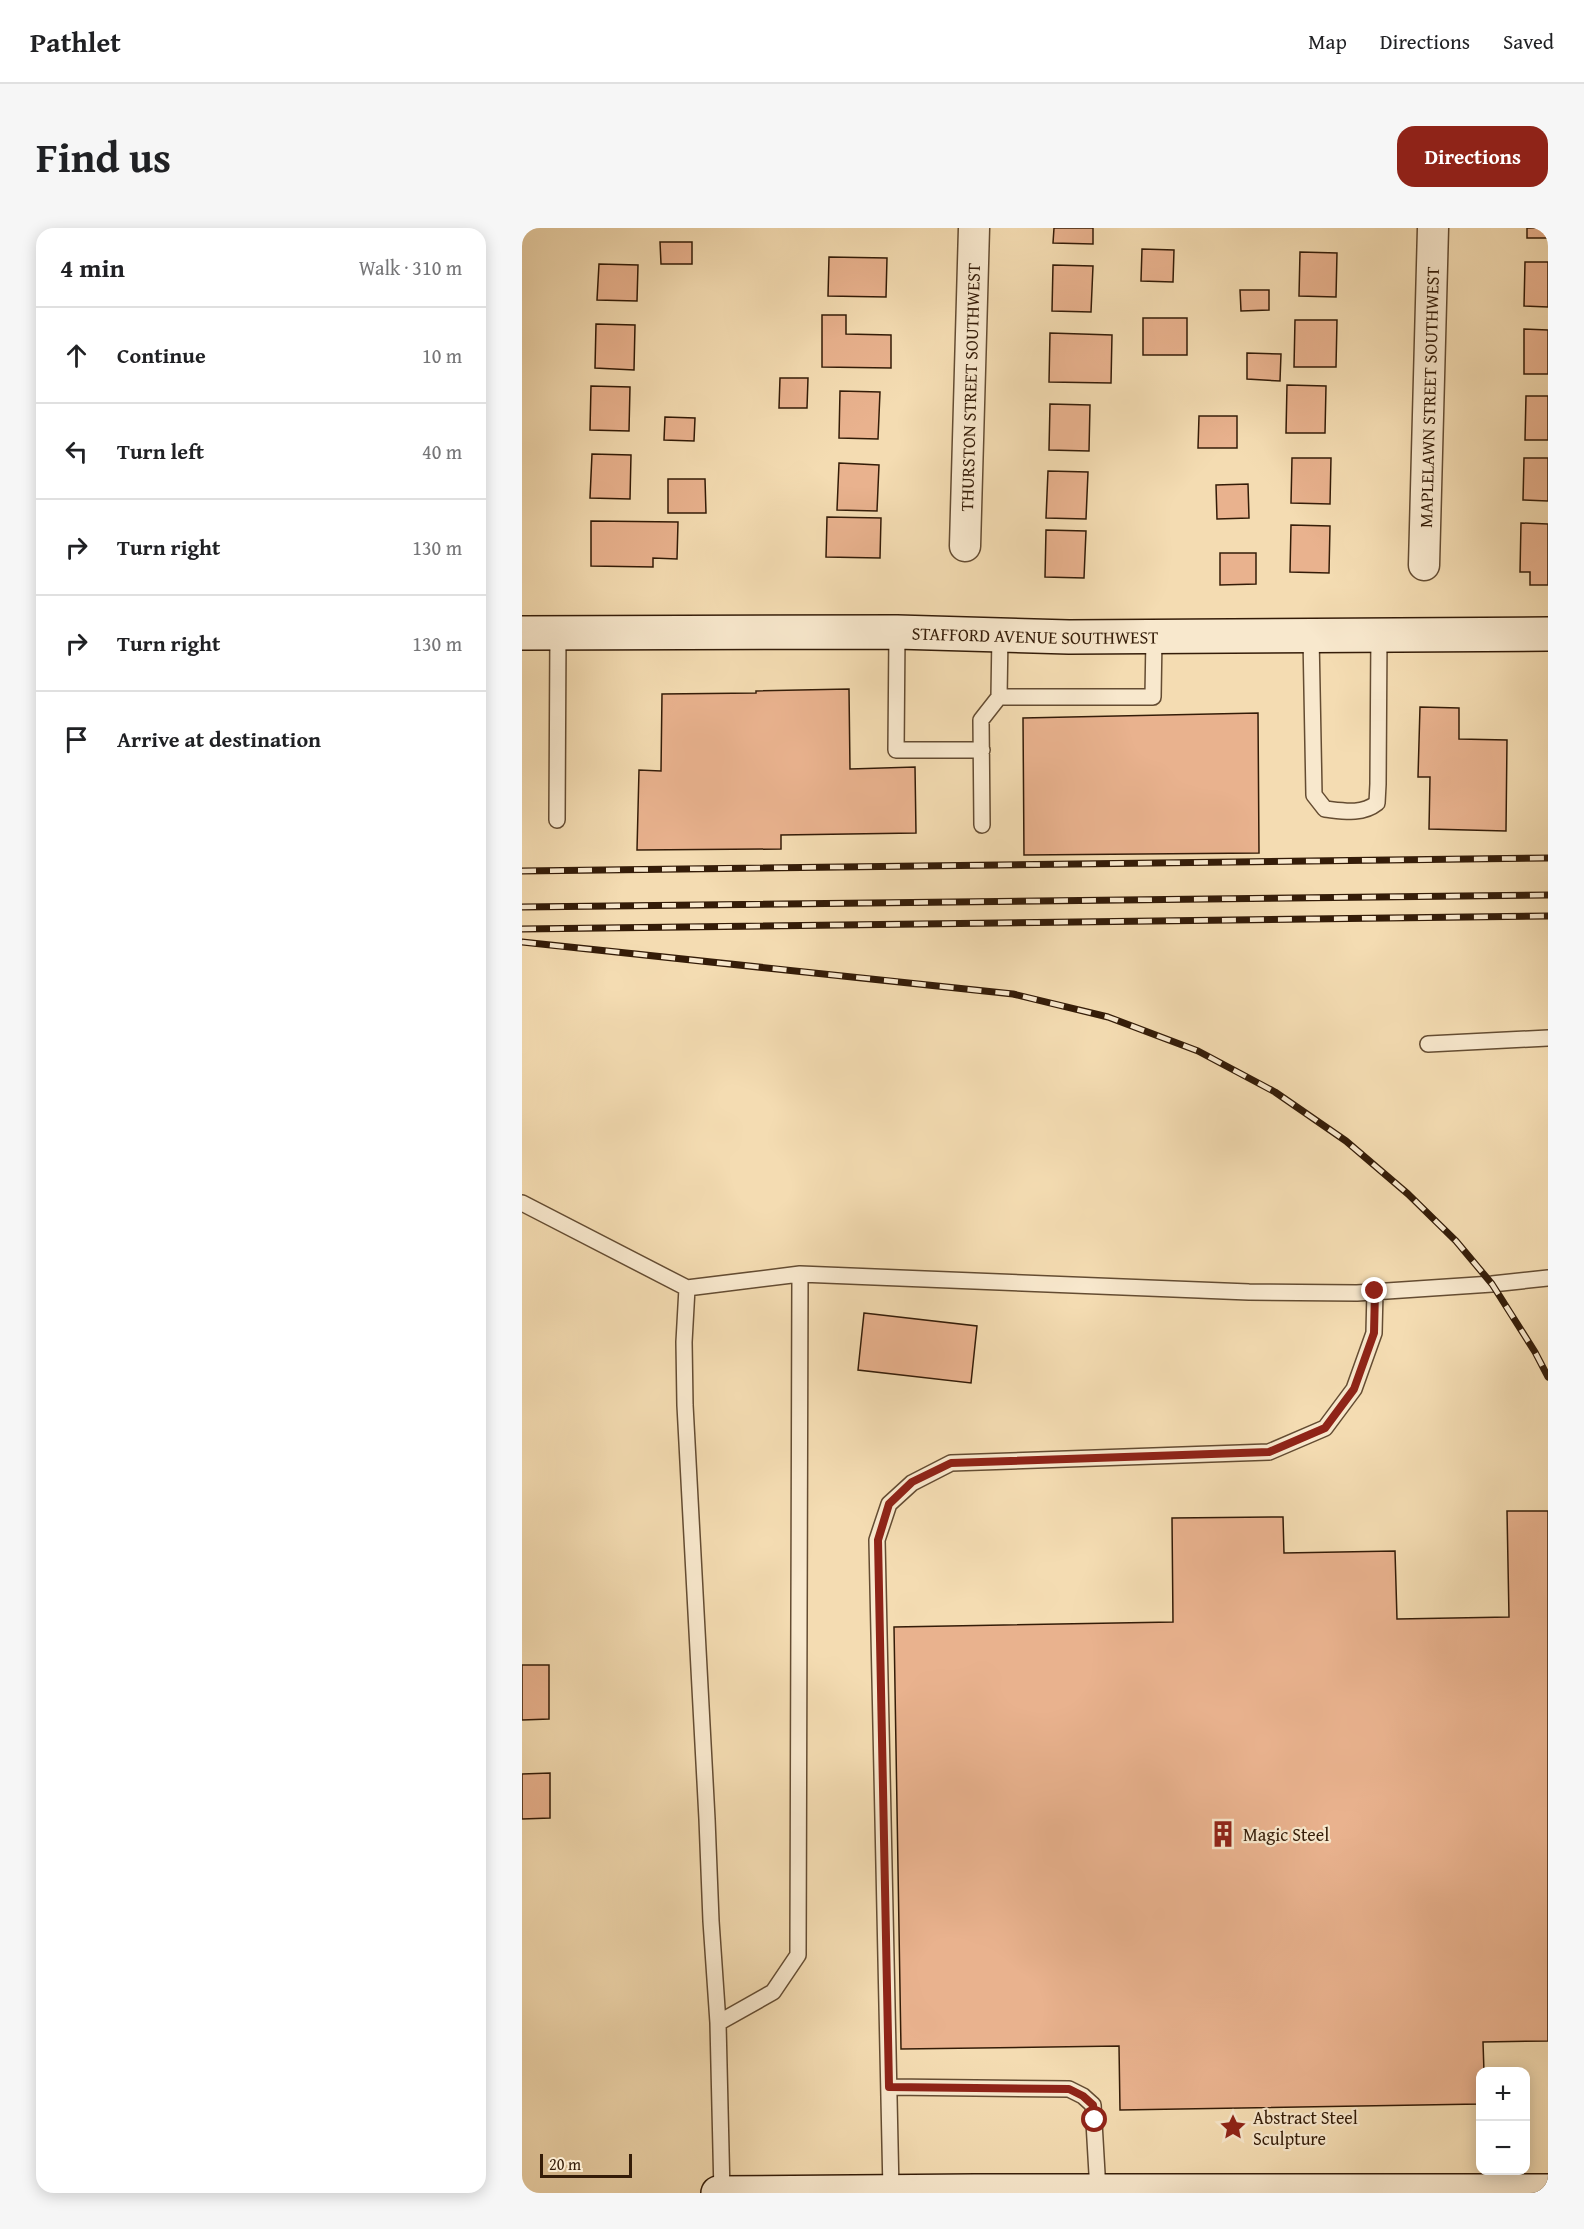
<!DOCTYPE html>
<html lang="en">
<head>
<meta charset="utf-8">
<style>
  body { margin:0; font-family:"Gentium Book Plus",serif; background:#f6f6f6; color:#202124 }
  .controls { position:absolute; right:18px; bottom:18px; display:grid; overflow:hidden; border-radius:12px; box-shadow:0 3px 15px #0003 }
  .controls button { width:54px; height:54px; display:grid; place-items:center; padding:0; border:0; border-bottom:2px solid #e0e0e0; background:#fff; color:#202124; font:30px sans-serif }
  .scale { position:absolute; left:18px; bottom:15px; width:92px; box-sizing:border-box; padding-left:6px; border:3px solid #341c08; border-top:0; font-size:16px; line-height:21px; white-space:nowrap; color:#341c08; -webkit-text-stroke:4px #f8e8cd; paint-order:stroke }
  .stop { position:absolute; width:18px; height:18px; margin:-14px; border:4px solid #8f2418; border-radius:50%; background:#fff }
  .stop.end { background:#8f2418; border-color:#fff; box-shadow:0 2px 6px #0008 }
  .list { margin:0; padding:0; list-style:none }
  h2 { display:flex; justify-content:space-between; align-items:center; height:78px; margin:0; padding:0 24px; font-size:26px }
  h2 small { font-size:20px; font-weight:400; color:#757577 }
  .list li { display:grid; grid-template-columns:39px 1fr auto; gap:18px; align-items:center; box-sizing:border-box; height:96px; padding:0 24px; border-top:2px solid #e0e0e0 }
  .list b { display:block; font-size:22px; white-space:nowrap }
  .list em { font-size:20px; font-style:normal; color:#757577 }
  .icon { flex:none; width:33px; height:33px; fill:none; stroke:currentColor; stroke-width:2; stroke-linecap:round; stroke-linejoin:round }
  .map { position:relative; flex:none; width:1026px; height:1965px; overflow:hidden; border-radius:18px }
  header { display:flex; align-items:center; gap:36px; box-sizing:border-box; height:84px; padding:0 30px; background:#fff; border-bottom:2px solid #e0e0e0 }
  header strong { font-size:28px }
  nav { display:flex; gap:33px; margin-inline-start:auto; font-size:21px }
  .intro { display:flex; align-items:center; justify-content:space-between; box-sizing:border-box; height:144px; padding:0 36px }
  h1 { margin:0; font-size:42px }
  .button { padding:15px 27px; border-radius:18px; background:#8f2418; color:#fff; font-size:21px; font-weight:700 }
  main { display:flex; gap:36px; padding:0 36px }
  aside { flex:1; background:#fff; border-radius:18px; box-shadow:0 3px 15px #0003 }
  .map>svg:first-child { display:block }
  .building { fill:#e9b28e; stroke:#341c08; stroke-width:1.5 }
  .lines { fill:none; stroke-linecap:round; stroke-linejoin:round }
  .lane-casing { stroke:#644c32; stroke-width:18 }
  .street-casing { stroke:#644c32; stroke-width:33 }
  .secondary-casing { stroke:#341c08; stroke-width:36 }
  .lane { stroke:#f8e8cd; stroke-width:15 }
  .street { stroke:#f8e8cd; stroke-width:30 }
  .secondary { stroke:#f8e8cd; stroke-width:33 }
  .rail-casing { stroke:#341c08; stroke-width:7 }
  .rail { stroke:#f8e8cd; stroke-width:4.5; stroke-dasharray:14; stroke-linecap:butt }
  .route { stroke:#8f2418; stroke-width:8 }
  .labels { text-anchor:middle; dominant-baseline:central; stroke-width:4.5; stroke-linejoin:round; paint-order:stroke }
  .street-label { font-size:18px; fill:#341c08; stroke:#f8e8cd }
  .poi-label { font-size:18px; fill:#341c08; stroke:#f8e8cd; text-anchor:start }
</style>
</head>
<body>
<header>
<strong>Pathlet</strong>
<nav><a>Map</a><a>Directions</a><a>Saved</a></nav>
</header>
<div class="intro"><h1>Find us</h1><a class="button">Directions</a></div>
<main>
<aside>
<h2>4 min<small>Walk · 310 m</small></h2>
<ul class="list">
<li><svg class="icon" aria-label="ahead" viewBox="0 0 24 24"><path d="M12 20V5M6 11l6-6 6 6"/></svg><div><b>Continue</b></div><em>10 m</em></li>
<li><svg class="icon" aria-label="left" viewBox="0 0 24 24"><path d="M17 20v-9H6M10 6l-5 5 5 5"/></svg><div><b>Turn left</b></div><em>40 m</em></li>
<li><svg class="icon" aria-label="right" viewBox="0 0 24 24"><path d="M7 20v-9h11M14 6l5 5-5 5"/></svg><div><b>Turn right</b></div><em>130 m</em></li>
<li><svg class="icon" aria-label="right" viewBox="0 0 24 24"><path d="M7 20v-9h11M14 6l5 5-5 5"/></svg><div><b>Turn right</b></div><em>130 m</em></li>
<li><svg class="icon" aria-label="arrive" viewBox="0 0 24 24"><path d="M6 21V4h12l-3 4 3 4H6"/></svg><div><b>Arrive at destination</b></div></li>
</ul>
</aside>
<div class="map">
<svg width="1026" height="1965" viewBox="0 0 1026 1965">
  <rect width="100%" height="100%" fill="#f4dcb2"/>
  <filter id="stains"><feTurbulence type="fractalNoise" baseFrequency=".00333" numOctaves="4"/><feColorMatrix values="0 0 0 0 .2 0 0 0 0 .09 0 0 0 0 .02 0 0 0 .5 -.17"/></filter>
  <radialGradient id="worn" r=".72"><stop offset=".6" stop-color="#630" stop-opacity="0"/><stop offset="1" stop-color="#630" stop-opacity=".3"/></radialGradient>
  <!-- building -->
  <path class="building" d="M 532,0 L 571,0 L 571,16 L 531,15 Z
    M 1005,0 L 1026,0 L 1026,10 L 1005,10 Z
    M 138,14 L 170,14 L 170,36 L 139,36 Z
    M 620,21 L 652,22 L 651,54 L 619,53 Z
    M 778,24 L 815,25 L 814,69 L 777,68 Z
    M 307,29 L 365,30 L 364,69 L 306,68 Z
    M 1003,34 L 1026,34 L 1026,79 L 1002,78 Z
    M 77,36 L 116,37 L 115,73 L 75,72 Z
    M 531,37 L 571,38 L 569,84 L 530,83 Z
    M 718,62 L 747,62 L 747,82 L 719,83 Z
    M 300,87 L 324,87 L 324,106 L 369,107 L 369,140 L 300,139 Z
    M 621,90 L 665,90 L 665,127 L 621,127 Z
    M 773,92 L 815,92 L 814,139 L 772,139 Z
    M 74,96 L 113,97 L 112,142 L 73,140 Z
    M 1002,101 L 1026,102 L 1026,146 L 1002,146 Z
    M 528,105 L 590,107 L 589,155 L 527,154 Z
    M 725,125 L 759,126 L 758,153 L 725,151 Z
    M 258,150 L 286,150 L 285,180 L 257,180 Z
    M 765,157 L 804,158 L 803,205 L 764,205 Z
    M 69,158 L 108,159 L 107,203 L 68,202 Z
    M 318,163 L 358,164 L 356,211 L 317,210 Z
    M 1004,168 L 1026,168 L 1026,212 L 1003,212 Z
    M 528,176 L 568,177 L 567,223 L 527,222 Z
    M 677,188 L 715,188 L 715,220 L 676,220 Z
    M 143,189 L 173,190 L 172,213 L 142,212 Z
    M 70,226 L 109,227 L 108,271 L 68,270 Z
    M 770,230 L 809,230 L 808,276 L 769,275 Z
    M 1002,230 L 1026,230 L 1026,273 L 1001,272 Z
    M 317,235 L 357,237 L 355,283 L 315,282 Z
    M 526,243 L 566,244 L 564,291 L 524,290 Z
    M 146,251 L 183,251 L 184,285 L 146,285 Z
    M 726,256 L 727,290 L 695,291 L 694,257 Z
    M 305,289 L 359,290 L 358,330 L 304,329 Z
    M 69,293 L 156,294 L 155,331 L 131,330 L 131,339 L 69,338 Z
    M 999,295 L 1026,296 L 1026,357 L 1008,357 L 1008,344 L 998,344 Z
    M 769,297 L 808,298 L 807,345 L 768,344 Z
    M 524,302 L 564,303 L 562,350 L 523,349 Z
    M 698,325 L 734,325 L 734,356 L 698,357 Z
    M 327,461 L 328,541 L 393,539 L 394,605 L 259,607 L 259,621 L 115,622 L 117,542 L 139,543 L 140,466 L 234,465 L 234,463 Z
    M 898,479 L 937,480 L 937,511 L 985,512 L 984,603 L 907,601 L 908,549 L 896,549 Z
    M 736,485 L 737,625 L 502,627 L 501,490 Z
    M 342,1085 L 455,1098 L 449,1155 L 336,1142 Z
    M 985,1283 L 1026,1283 L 1026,1813 L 961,1814 L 962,1844 L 958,1844 L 958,1876 L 598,1882 L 597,1818 L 379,1821 L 372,1399 L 651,1394 L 650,1290 L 761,1289 L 762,1325 L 873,1323 L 875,1391 L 987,1389 Z
    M 0,1437 L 27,1437 L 27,1491 L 0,1492 Z
    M 28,1545 L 28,1590 L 0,1591 L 0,1546 Z"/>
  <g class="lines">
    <defs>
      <path id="lane" d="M 375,404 L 374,522 L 460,522
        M 789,408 L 792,567 L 803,581 C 821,583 840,587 855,575 L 856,556 L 857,406
        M 477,469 L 631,469 L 632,409
        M 35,592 L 36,405
        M 460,597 L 459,492 L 477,469 L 478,406
        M 906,816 L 1026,810
        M 0,975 L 165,1060
        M 196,1795 L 189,1693 L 185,1591 L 163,1177 L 162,1114 L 165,1060 L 278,1046 L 727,1064 L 835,1065 L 970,1056 L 1026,1050
        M 367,1859 L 547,1861 L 561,1868 L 571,1877 L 576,1963
        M 369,1963 L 355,1312 L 367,1276 L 390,1255 L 429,1235 L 747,1224 L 803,1200 L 832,1161 L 852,1105 L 853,1063
        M 200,1965 L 196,1795 L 251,1764 L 276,1727 L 278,1046"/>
      <g id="street">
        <path id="s1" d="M 443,318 L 452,0"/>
        <path id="s2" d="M 902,337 L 911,0"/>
      </g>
      <g id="secondary">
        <path id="s3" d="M 0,405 L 375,404 L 547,409 L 1026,406"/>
        <path d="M 196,1965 L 453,1963 L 1026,1963"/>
      </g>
    </defs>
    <!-- lane casing -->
    <use href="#lane" class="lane-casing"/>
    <!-- street casing -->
    <use href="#street" class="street-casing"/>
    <!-- secondary casing -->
    <use href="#secondary" class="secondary-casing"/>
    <!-- lane -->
    <use href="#lane" class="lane"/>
    <!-- street -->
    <use href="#street" class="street"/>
    <!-- secondary -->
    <use href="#secondary" class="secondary"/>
    <defs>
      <path id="rail" d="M 0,643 L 1026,630
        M 0,679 L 1026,667
        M 0,701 L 1026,688
        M 0,714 L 491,766 L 586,789 L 676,823 L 753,864 L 824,913 L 886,966 L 934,1013 L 970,1056 L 1013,1124 L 1026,1149"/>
    </defs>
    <!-- rail casing -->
    <use href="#rail" class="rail-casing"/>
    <!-- rail -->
    <use href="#rail" class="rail"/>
  </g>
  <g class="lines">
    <!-- route -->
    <path class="route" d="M 573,1892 L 571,1877 L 561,1868 L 547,1861 L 367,1859 L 356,1312 L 367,1276 L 390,1254 L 429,1235 L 747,1224 L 803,1200 L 832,1161 L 852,1105 L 853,1063"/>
  </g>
  <!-- icons -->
  <defs>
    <symbol id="building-bare" viewBox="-9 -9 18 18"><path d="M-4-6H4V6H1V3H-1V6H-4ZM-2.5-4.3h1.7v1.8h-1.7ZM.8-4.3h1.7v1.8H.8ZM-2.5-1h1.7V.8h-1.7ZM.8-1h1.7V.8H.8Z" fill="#8f2418" stroke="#f8e8cd" stroke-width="2.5" paint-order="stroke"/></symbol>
    <symbol id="sight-bare" viewBox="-9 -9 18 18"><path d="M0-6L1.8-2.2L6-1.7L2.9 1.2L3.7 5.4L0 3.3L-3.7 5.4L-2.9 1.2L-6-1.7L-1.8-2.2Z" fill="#8f2418" stroke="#f8e8cd" stroke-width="2.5" paint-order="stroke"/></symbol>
  </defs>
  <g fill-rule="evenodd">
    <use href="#building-bare" x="682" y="1587" width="38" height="38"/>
    <use href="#sight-bare" x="692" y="1880" width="38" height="38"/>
  </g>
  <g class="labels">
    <!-- street labels -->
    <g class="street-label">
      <text stroke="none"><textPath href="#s1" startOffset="159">THURSTON STREET SOUTHWEST</textPath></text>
      <text stroke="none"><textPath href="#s2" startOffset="168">MAPLELAWN STREET SOUTHWEST</textPath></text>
      <text stroke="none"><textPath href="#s3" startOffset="513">STAFFORD AVENUE SOUTHWEST</textPath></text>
    </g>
    <!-- poi labels -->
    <g class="poi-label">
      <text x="721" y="1606">Magic Steel</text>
      <text x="731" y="1889">Abstract Steel<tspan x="731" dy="21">Sculpture</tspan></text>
    </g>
  </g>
  <rect width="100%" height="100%" filter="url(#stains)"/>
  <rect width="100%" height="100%" fill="url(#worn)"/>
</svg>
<div class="controls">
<button>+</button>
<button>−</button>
</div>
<div class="scale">20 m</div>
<div class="stop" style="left:573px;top:1892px"></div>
<div class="stop end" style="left:853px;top:1063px"></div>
</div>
</main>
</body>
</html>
